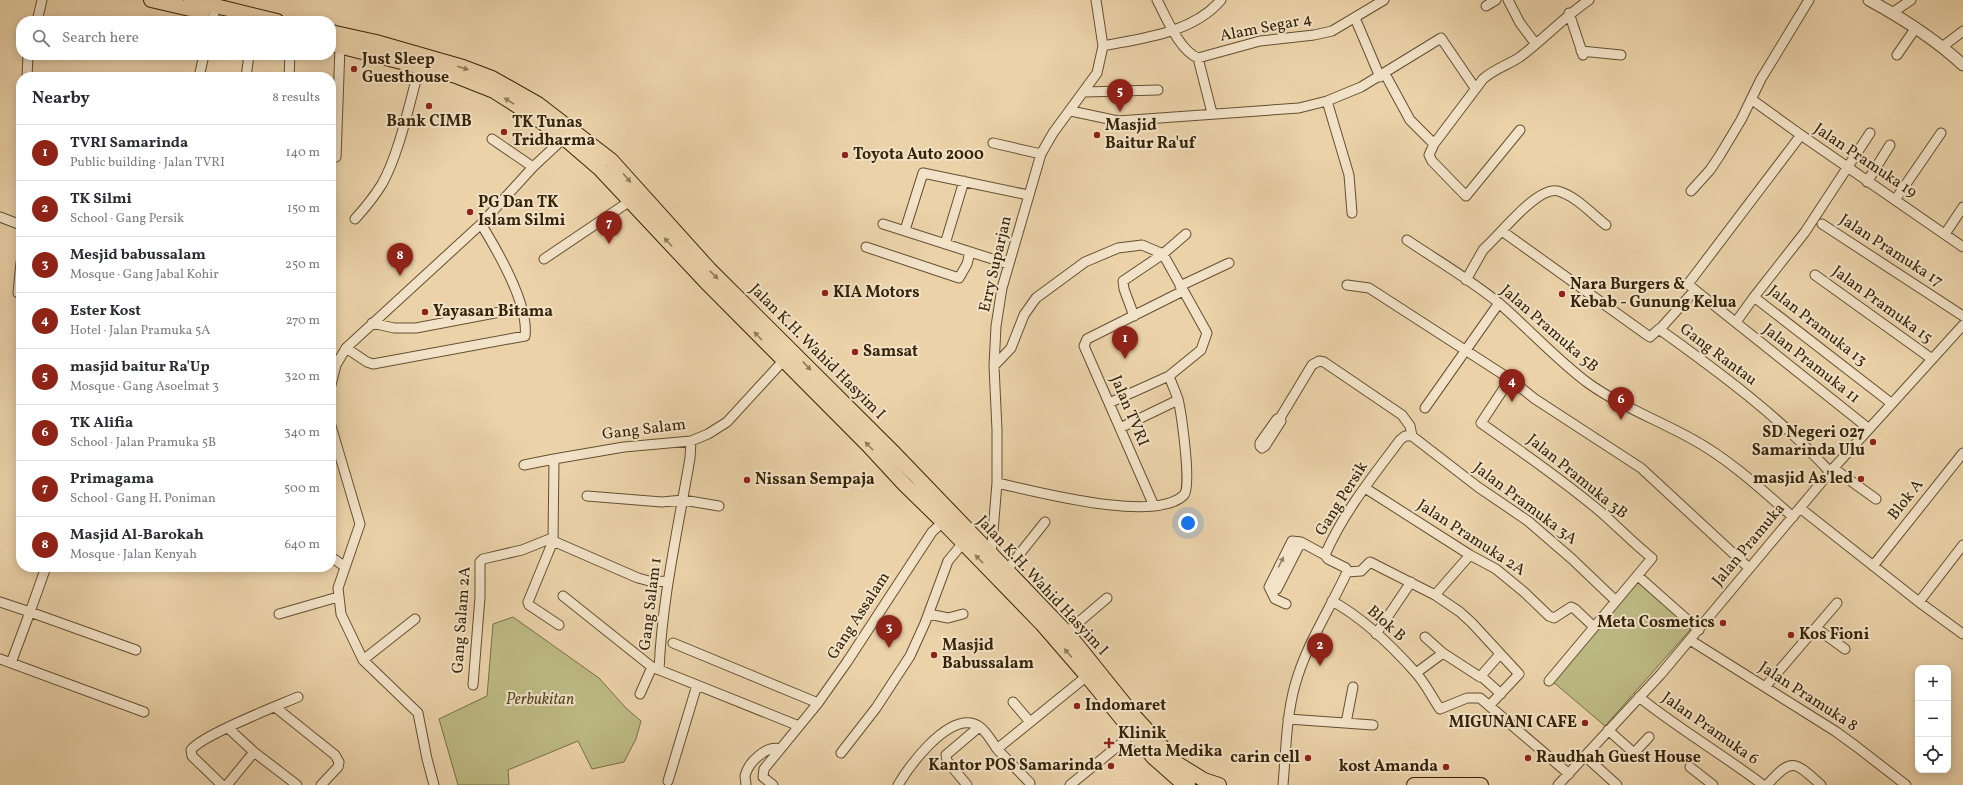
<!DOCTYPE html>
<html lang="en">
<head>
<meta charset="utf-8">
<style>
  body { margin:0; font-family:Vollkorn,serif; background:#f7f7f7; color:#2b2b33 }
  .controls { position:absolute; right:12px; bottom:12px; display:grid; overflow:hidden; border-radius:8px; box-shadow:0 2px 10px #0003 }
  .controls button { width:36px; height:36px; display:grid; place-items:center; padding:0; border:0; border-bottom:1px solid #e1e1e2; background:#fff; color:#2b2b33; font:20px sans-serif }
  .you { position:absolute; left:1188px; top:523px; width:14px; height:14px; margin:-10px; border:3px solid #fff; border-radius:50%; background:#1a73e8; box-shadow:0 0 0 6px #1a73e833 }
  .badge { display:grid; place-items:center; width:26px; height:26px; border-radius:50%; background:#8f2418; color:#fff; font-size:13px; font-weight:700 }
  .pin { position:absolute; translate:-50% -33px; filter:drop-shadow(0 1px 2px #0008) }
  .pin::after { content:''; position:absolute; top:21px; width:14px; height:12px; background:inherit; clip-path:polygon(0 0,100% 0,50% 100%) }
  .list { margin:0; padding:0; list-style:none }
  h2 { display:flex; justify-content:space-between; align-items:center; height:52px; margin:0; padding:0 16px; font-size:17px }
  h2 small { font-size:13px; font-weight:400; color:#7c7c81 }
  .list li { display:grid; grid-template-columns:26px 1fr auto; gap:12px; align-items:center; box-sizing:border-box; height:56px; padding:0 16px; border-top:1px solid #e1e1e2 }
  .list b { display:block; font-size:15px; white-space:nowrap }
  .list p { margin:0; font-size:13px; white-space:nowrap; color:#7c7c81 }
  .list em { font-size:13px; font-style:normal; color:#7c7c81 }
  .icon { flex:none; width:22px; height:22px; fill:none; stroke:currentColor; stroke-width:2; stroke-linecap:round; stroke-linejoin:round }
  .map { position:relative; flex:none; width:1963px; height:785px; overflow:hidden }
  .search { position:absolute; background:#fff; box-shadow:0 2px 10px #0003; left:16px; top:16px; width:320px; height:44px; display:flex; align-items:center; gap:10px; box-sizing:border-box; padding:0 14px; border-radius:16px; color:#7c7c81; font-size:15px }
  .panel { position:absolute; background:#fff; box-shadow:0 2px 10px #0003; left:16px; top:72px; width:320px; height:500px; border-radius:16px }
  .map>svg:first-child { display:block }
  .green { fill:#bdba84; stroke:#7a6f46 }
  .lines { fill:none; stroke-linecap:round; stroke-linejoin:round }
  .minor-casing { stroke:#635031; stroke-width:11 }
  .tertiary-casing { stroke:#635031; stroke-width:13 }
  .primary-casing { stroke:#362409; stroke-width:16 }
  .minor { stroke:#f2e2c7; stroke-width:9 }
  .tertiary { stroke:#f2e2c7; stroke-width:11 }
  .primary { stroke:#ebd2a9; stroke-width:14 }
  .oneway { fill:#907b59 }
  .oneway2 { fill:#948368 }
  .poi-dot { fill:#8f2418; stroke:#f2e2c7; stroke-width:1.5 }
  .labels { text-anchor:middle; dominant-baseline:central; stroke-width:4; stroke-linejoin:round; paint-order:stroke }
  .street-label { font-size:16px; fill:#362409; stroke:#f2e2c7 }
  .poi-label { font-size:16px; font-weight:bold; fill:#362409; stroke:#f2e2c7; text-anchor:start }
  .park-label { font-size:16px; font-style:italic; fill:#584a28; stroke:#f2e2c7 }
</style>
</head>
<body>
<div class="map">
<svg width="1963" height="785" viewBox="0 0 1963 785">
  <rect width="100%" height="100%" fill="#ebd2a9"/>
  <filter id="stains"><feTurbulence type="fractalNoise" baseFrequency=".005" numOctaves="4"/><feColorMatrix values="0 0 0 0 .2 0 0 0 0 .09 0 0 0 0 .02 0 0 0 .5 -.17"/></filter>
  <radialGradient id="worn" r=".72"><stop offset=".6" stop-color="#630" stop-opacity="0"/><stop offset="1" stop-color="#630" stop-opacity=".3"/></radialGradient>
  <!-- green -->
  <path class="green" d="M 1641,579 L 1697,622 L 1605,726 L 1552,681 Z
    M 513,617 L 599,678 L 626,708 L 641,721 L 636,739 L 624,762 L 592,769 L 578,741 L 508,770 L 509,785 L 458,785 L 439,719 L 487,696 L 493,624 Z"/>
  <g class="lines">
    <defs>
      <path id="minor" d="M 1157,0 C 1166,17 1179,50 1198,58 L 1260,41 L 1314,35 L 1332,31 L 1384,0
        M 1508,0 L 1520,23 L 1535,43
        M 1486,6 L 1496,0
        M 1569,13 L 1583,55
        M 1892,13 L 1911,0
        M 1355,18 L 1380,77
        M 37,21 L 42,0
        M 212,21 L 214,15
        M 1103,46 C 1143,38 1193,33 1221,0
        M 1942,47 L 1963,31
        M 1581,51 L 1621,55
        M 1897,55 L 1915,29
        M 1198,58 L 1212,113
        M 1385,74 L 1410,120 L 1434,144
        M 27,77 L 28,55
        M 199,77 L 204,55
        M 246,77 L 249,55
        M 289,77 L 290,55
        M 1085,92 L 1158,90
        M 1751,99 L 1801,135 L 1963,247
        M 1327,101 L 1349,175 L 1352,213
        M 1071,111 L 1118,121 L 1299,108 L 1327,101 L 1361,87 L 1441,38 L 1475,88
        M 1520,130 L 1466,196 L 1432,161 L 1429,155 L 1434,144 L 1483,79 C 1494,69 1508,65 1520,57 C 1544,39 1564,17 1589,0
        M 1870,133 L 1805,232 L 1754,297 L 1891,403
        M 492,139 L 533,167
        M 993,143 L 1041,154
        M 336,157 L 340,47
        M 1867,182 L 1890,145
        M 1691,191 L 1710,170 L 1720,155 L 1741,120 L 1761,79 L 1809,0
        M 1895,200 L 1941,133
        M 0,217 L 21,225
        M 355,219 C 365,208 374,197 382,184 C 400,152 409,103 420,66
        M 883,224 L 1008,264
        M 1822,224 L 1963,316
        M 905,230 L 923,173 L 1028,195
        M 1502,231 L 1647,335 L 1650,337 L 1659,329 C 1719,372 1780,417 1830,472
        M 1945,234 L 1963,207
        M 1407,240 C 1438,261 1471,280 1500,304 C 1530,330 1556,359 1588,383 C 1620,406 1658,420 1692,439 C 1729,459 1761,489 1793,517
        M 945,244 L 964,181
        M 866,247 L 959,278 L 967,264 L 970,252
        M 544,259 L 630,201
        M 1815,275 L 1932,359
        M 1466,280 L 1483,250 L 1489,244 C 1503,231 1538,186 1558,191 C 1576,196 1592,214 1606,225
        M 1347,285 L 1369,288 L 1510,379 L 1535,399 L 1641,468 L 1749,568
        M 1180,286 L 1229,263
        M 1695,290 L 1688,284 L 1801,135
        M 18,293 L 21,262
        M 1134,316 L 1124,289 L 1123,281 L 1163,254 L 1186,234
        M 1736,322 L 1754,297
        M 372,323 L 394,328 L 416,328 L 521,308
        M 1660,329 L 1695,290 L 1868,428
        M 346,348 L 367,362 L 373,364 L 525,336 C 529,305 497,250 481,224
        M 994,366 L 1011,348 L 1024,315 L 1036,298 L 1085,262 L 1118,248 L 1142,245 L 1163,254 L 1207,333 L 1201,350 L 1169,376 C 1172,384 1175,391 1178,399 C 1181,412 1192,486 1184,495 C 1155,524 1035,491 997,483
        M 1510,379 L 1481,423 C 1522,452 1563,480 1602,513 C 1619,528 1634,544 1652,558 L 1549,681
        M 331,385 L 336,365 L 346,348 L 481,224 L 533,167 L 564,138
        M 1109,403 L 1169,376
        M 1425,408 L 1499,303
        M 1280,418 L 1281,421 L 1265,446 L 1262,448 L 1260,446 L 1260,443 L 1277,419 L 1280,418 L 1312,365 L 1319,361 L 1324,362 L 1402,415 L 1410,426 L 1412,436
        M 331,426 L 360,524 L 338,588 L 341,614 L 363,660 L 418,713 L 427,759 L 434,785
        M 1120,428 L 1178,400
        M 1412,436 L 1478,487 L 1528,521 L 1572,559 L 1616,601
        M 524,465 L 554,459
        M 1833,468 L 1876,499
        M 1365,488 L 1470,555 L 1496,569 L 1524,592 L 1549,616 L 1554,618 L 1571,607 L 1575,609 L 1593,626
        M 587,496 L 662,502 L 683,500 L 719,506
        M 1154,506 L 1084,346 L 1087,339 L 1183,291
        M 1800,508 L 1919,602 L 1963,634
        M 553,541 L 528,602 L 529,605 L 559,625
        M 991,556 L 997,483 L 997,430 L 994,366 L 996,326 L 1002,288 L 1041,154 L 1053,133 L 1097,73 L 1103,46 L 1096,0
        M 331,557 L 344,566
        M 1873,566 L 1963,453
        M 46,567 L 30,612 L 136,650
        M 1006,571 L 1045,522
        M 1347,572 L 1361,571 L 1370,562 L 1435,595 L 1460,612 L 1472,623 L 1519,674 L 1489,706
        M 1638,576 L 1699,630
        M 667,581 L 653,582 L 638,578 L 553,541 L 554,459 L 624,447 L 691,441 L 708,434 L 727,422 L 783,361
        M 1272,590 L 1277,589 L 1301,542
        M 1435,595 L 1470,555
        M 563,596 L 652,667 L 799,726
        M 1332,601 C 1363,618 1392,646 1416,673 C 1425,683 1432,697 1440,709 L 1467,698 L 1480,698 L 1569,774
        M 0,602 L 30,612 L 11,663
        M 1919,602 L 1963,545
        M 1286,604 L 1275,599 L 1269,587 L 1292,541 L 1301,542 L 1325,555
        M 279,614 L 338,597
        M 929,614 L 948,618 L 963,614
        M 1816,628 L 1845,649
        M 1066,633 L 1107,598
        M 1376,634 L 1411,582
        M 1425,637 L 1443,653 L 1480,677 L 1500,654
        M 1690,640 L 1835,731 L 1857,747 L 1906,785
        M 673,643 L 818,703
        M 0,659 L 144,712
        M 363,660 L 415,619
        M 659,670 C 662,598 678,529 690,458 L 691,441
        M 1416,673 L 1443,653
        M 1481,676 L 1501,694
        M 473,685 L 480,597 L 480,562 L 483,559 L 522,550 L 552,538
        M 1765,687 L 1837,603
        M 640,694 L 652,667
        M 1639,697 C 1679,729 1722,754 1763,785
        M 1013,702 L 1030,722
        M 275,707 L 335,755 L 339,762 L 338,767 L 321,785
        M 1288,719 L 1373,725
        M 1346,723 L 1353,687
        M 228,728 L 254,752 L 297,785
        M 1608,730 L 1634,753 L 1649,737
        M 997,749 L 1030,783
        M 841,753 L 876,708 L 910,656 L 925,623 L 948,561 L 963,543
        M 1585,756 L 1617,785
        M 1690,767 L 1713,785
        M 668,781 L 697,685
        M 222,785 L 192,756 L 191,750 C 202,735 277,706 298,697
        M 227,785 L 254,752
        M 746,785 C 746,782 745,778 745,776 C 748,762 767,745 780,749
        M 773,785 L 763,777 L 764,769 L 818,703 L 847,662 L 932,532 L 943,522
        M 898,785 C 910,765 944,719 971,723 C 983,725 991,740 997,749 L 1087,676
        M 967,785 L 947,761 L 946,755 L 979,727
        M 1070,785 L 1134,733
        M 1283,785 C 1286,751 1286,718 1295,685 C 1306,645 1330,609 1347,572 L 1346,568 L 1328,559 L 1325,555 C 1343,513 1373,476 1400,440 L 1405,436 L 1412,436
        M 1558,785 L 1661,674 L 1830,472 L 1963,325
        M 1767,785 C 1792,757 1794,761 1821,785"/>
      <path id="tertiary" d="M 1869,0 C 1902,18 1935,39 1963,65"/>
      <path id="primary" d="M 151,0 L 203,12
        M 191,0 L 277,21
        M 331,32 L 376,42 L 463,67 L 492,78 L 538,104 L 611,160 L 710,270 L 895,454 L 1069,635 L 1135,717 L 1178,764 L 1204,780 L 1219,785
        M 331,44 L 456,76 L 494,91 L 536,118 L 564,138 L 600,169 L 706,282 L 868,445 L 905,485 L 943,522 L 1042,624 L 1087,676 L 1153,757 L 1179,780 L 1188,785
        M 1414,785 L 1481,785"/>
    </defs>
    <!-- minor casing -->
    <use href="#minor" class="minor-casing"/>
    <!-- tertiary casing -->
    <use href="#tertiary" class="tertiary-casing"/>
    <!-- primary casing -->
    <use href="#primary" class="primary-casing"/>
    <!-- minor -->
    <use href="#minor" class="minor"/>
    <!-- tertiary -->
    <use href="#tertiary" class="tertiary"/>
    <!-- primary -->
    <use href="#primary" class="primary"/>
  </g>
  <!-- one-way arrows -->
  <defs><path id="oneway-solid" d="M-6-.8H1V-3.2L6.5 0L1 3.2V.8H-6Z"/></defs>
  <g class="oneway">
    <use href="#oneway-solid" transform="translate(463 68) rotate(18)"/>
    <use href="#oneway-solid" transform="translate(509 101) rotate(-148)"/>
    <use href="#oneway-solid" transform="translate(627 178) rotate(49)"/>
    <use href="#oneway-solid" transform="translate(668 242) rotate(-133)"/>
    <use href="#oneway-solid" transform="translate(714 275) rotate(44)"/>
    <use href="#oneway-solid" transform="translate(758 336) rotate(-134)"/>
    <use href="#oneway-solid" transform="translate(807 366) rotate(47)"/>
    <use href="#oneway-solid" transform="translate(869 446) rotate(-134)"/>
    <use href="#oneway-solid" transform="translate(979 559) rotate(-134)"/>
    <use href="#oneway-solid" transform="translate(1068 653) rotate(-131)"/>
  </g>
  <use class="oneway2" href="#oneway-solid" transform="translate(1281 562) rotate(-63)"/>
  <!-- markers -->
  <g class="poi-dot">
    <circle cx="354" cy="69" r="4"/>
    <circle cx="429" cy="106" r="4"/>
    <circle cx="504" cy="132" r="4"/>
    <circle cx="1097" cy="135" r="4"/>
    <circle cx="845" cy="155" r="4"/>
    <circle cx="470" cy="212" r="4"/>
    <circle cx="825" cy="293" r="4"/>
    <circle cx="1562" cy="294" r="4"/>
    <circle cx="425" cy="312" r="4"/>
    <circle cx="855" cy="352" r="4"/>
    <circle cx="1873" cy="442" r="4"/>
    <circle cx="1861" cy="479" r="4"/>
    <circle cx="747" cy="480" r="4"/>
    <circle cx="1723" cy="623" r="4"/>
    <circle cx="1791" cy="635" r="4"/>
    <circle cx="934" cy="655" r="4"/>
    <circle cx="1077" cy="706" r="4"/>
    <circle cx="1585" cy="723" r="4"/>
    <path d="M1107 737h4v4h4v4h-4v4h-4v-4h-4v-4h4z"/>
    <circle cx="1308" cy="758" r="4"/>
    <circle cx="1528" cy="758" r="4"/>
    <circle cx="1111" cy="766" r="4"/>
    <circle cx="1446" cy="767" r="4"/>
  </g>
  <g class="labels">
    <!-- street labels -->
    <g class="street-label">
      <text transform="translate(1266 28) rotate(-11)">Alam Segar 4</text>
      <text transform="translate(1865 161) rotate(34)">Jalan Pramuka 19</text>
      <text transform="translate(1891 251) rotate(33)">Jalan Pramuka 17</text>
      <text transform="translate(996 264) rotate(-77)">Erry Suparjan</text>
      <text transform="translate(1882 305) rotate(36)">Jalan Pramuka 15</text>
      <text transform="translate(1817 326) rotate(38)">Jalan Pramuka 13</text>
      <text transform="translate(1549 329) rotate(41)">Jalan Pramuka 5B</text>
      <text transform="translate(817 352) rotate(45)">Jalan K.H. Wahid Hasyim I</text>
      <text transform="translate(1718 355) rotate(37)">Gang Rantau</text>
      <text transform="translate(1811 364) rotate(38)">Jalan Pramuka 11</text>
      <text transform="translate(1129 411) rotate(67)">Jalan TVRI</text>
      <text transform="translate(644 430) rotate(-7)">Gang Salam</text>
      <text transform="translate(1577 477) rotate(39)">Jalan Pramuka 3B</text>
      <text transform="translate(1342 499) rotate(-58)">Gang Persik</text>
      <text transform="translate(1906 500) rotate(-52)">Blok A</text>
      <text transform="translate(1525 504) rotate(37)">Jalan Pramuka 3A</text>
      <text transform="translate(1471 538) rotate(33)">Jalan Pramuka 2A</text>
      <text transform="translate(1749 545) rotate(-50)">Jalan Pramuka</text>
      <text transform="translate(1042 586) rotate(47)">Jalan K.H. Wahid Hasyim I</text>
      <text transform="translate(651 604) rotate(-83)">Gang Salam 1</text>
      <text transform="translate(859 616) rotate(-57)">Gang Assalam</text>
      <text transform="translate(462 620) rotate(-86)">Gang Salam 2A</text>
      <text transform="translate(1386 624) rotate(42)">Blok B</text>
      <text transform="translate(1808 697) rotate(33)">Jalan Pramuka 8</text>
      <text transform="translate(1710 729) rotate(35)">Jalan Pramuka 6</text>
    </g>
    <!-- poi labels -->
    <g class="poi-label">
      <text x="362" y="60">Just Sleep<tspan x="362" dy="18">Guesthouse</tspan></text>
      <text x="429" y="122" text-anchor="middle">Bank CIMB</text>
      <text x="512" y="123">TK Tunas<tspan x="512" dy="18">Tridharma</tspan></text>
      <text x="1105" y="126">Masjid<tspan x="1105" dy="18">Baitur Ra'uf</tspan></text>
      <text x="853" y="155">Toyota Auto 2000</text>
      <text x="478" y="203">PG Dan TK<tspan x="478" dy="18">Islam Silmi</tspan></text>
      <text x="1570" y="285">Nara Burgers &amp;<tspan x="1570" dy="18">Kebab - Gunung Kelua</tspan></text>
      <text x="833" y="293">KIA Motors</text>
      <text x="433" y="312">Yayasan Bitama</text>
      <text x="863" y="352">Samsat</text>
      <text x="1865" y="433" text-anchor="end">SD Negeri 027<tspan x="1865" dy="18">Samarinda Ulu</tspan></text>
      <text x="1853" y="479" text-anchor="end">masjid As'led</text>
      <text x="755" y="480">Nissan Sempaja</text>
      <text x="1715" y="623" text-anchor="end">Meta Cosmetics</text>
      <text x="1799" y="635">Kos Fioni</text>
      <text x="942" y="646">Masjid<tspan x="942" dy="18">Babussalam</tspan></text>
      <text x="1085" y="706">Indomaret</text>
      <text x="1577" y="723" text-anchor="end">MIGUNANI CAFE</text>
      <text x="1118" y="734">Klinik<tspan x="1118" dy="18">Metta Medika</tspan></text>
      <text x="1300" y="758" text-anchor="end">carin cell</text>
      <text x="1536" y="758">Raudhah Guest House</text>
      <text x="1103" y="766" text-anchor="end">Kantor POS Samarinda</text>
      <text x="1438" y="767" text-anchor="end">kost Amanda</text>
    </g>
    <!-- park labels -->
    <g class="park-label">
      <text x="540" y="700">Perbukitan</text>
    </g>
  </g>
  <rect width="100%" height="100%" filter="url(#stains)"/>
  <rect width="100%" height="100%" fill="url(#worn)"/>
</svg>
<div class="controls">
<button>+</button>
<button>−</button>
<button><svg class="icon" aria-label="locate" viewBox="0 0 24 24"><circle cx="12" cy="12" r="6"/><path d="M12 2v4M12 18v4M2 12h4M18 12h4"/></svg></button>
</div>
<div class="you"></div>
<div class="pin badge" style="left:1125px;top:359px">1</div>
<div class="pin badge" style="left:1320px;top:666px">2</div>
<div class="pin badge" style="left:889px;top:648px">3</div>
<div class="pin badge" style="left:1512px;top:402px">4</div>
<div class="pin badge" style="left:1120px;top:112px">5</div>
<div class="pin badge" style="left:1621px;top:420px">6</div>
<div class="pin badge" style="left:609px;top:244px">7</div>
<div class="pin badge" style="left:400px;top:276px">8</div>
<div class="search"><svg class="icon" aria-label="search" viewBox="0 0 24 24"><circle cx="10" cy="10" r="6"/><path d="M15 15l6 6"/></svg>Search here</div>
<section class="panel">
<h2>Nearby<small>8 results</small></h2>
<ul class="list">
<li><span class="badge">1</span><div><b>TVRI Samarinda</b><p>Public building · Jalan TVRI</p></div><em>140 m</em></li>
<li><span class="badge">2</span><div><b>TK Silmi</b><p>School · Gang Persik</p></div><em>150 m</em></li>
<li><span class="badge">3</span><div><b>Mesjid babussalam</b><p>Mosque · Gang Jabal Kohir</p></div><em>250 m</em></li>
<li><span class="badge">4</span><div><b>Ester Kost</b><p>Hotel · Jalan Pramuka 5A</p></div><em>270 m</em></li>
<li><span class="badge">5</span><div><b>masjid baitur Ra'Up</b><p>Mosque · Gang Asoelmat 3</p></div><em>320 m</em></li>
<li><span class="badge">6</span><div><b>TK Alifia</b><p>School · Jalan Pramuka 5B</p></div><em>340 m</em></li>
<li><span class="badge">7</span><div><b>Primagama</b><p>School · Gang H. Poniman</p></div><em>500 m</em></li>
<li><span class="badge">8</span><div><b>Masjid Al-Barokah</b><p>Mosque · Jalan Kenyah</p></div><em>640 m</em></li>
</ul>
</section>
</div>
</body>
</html>
